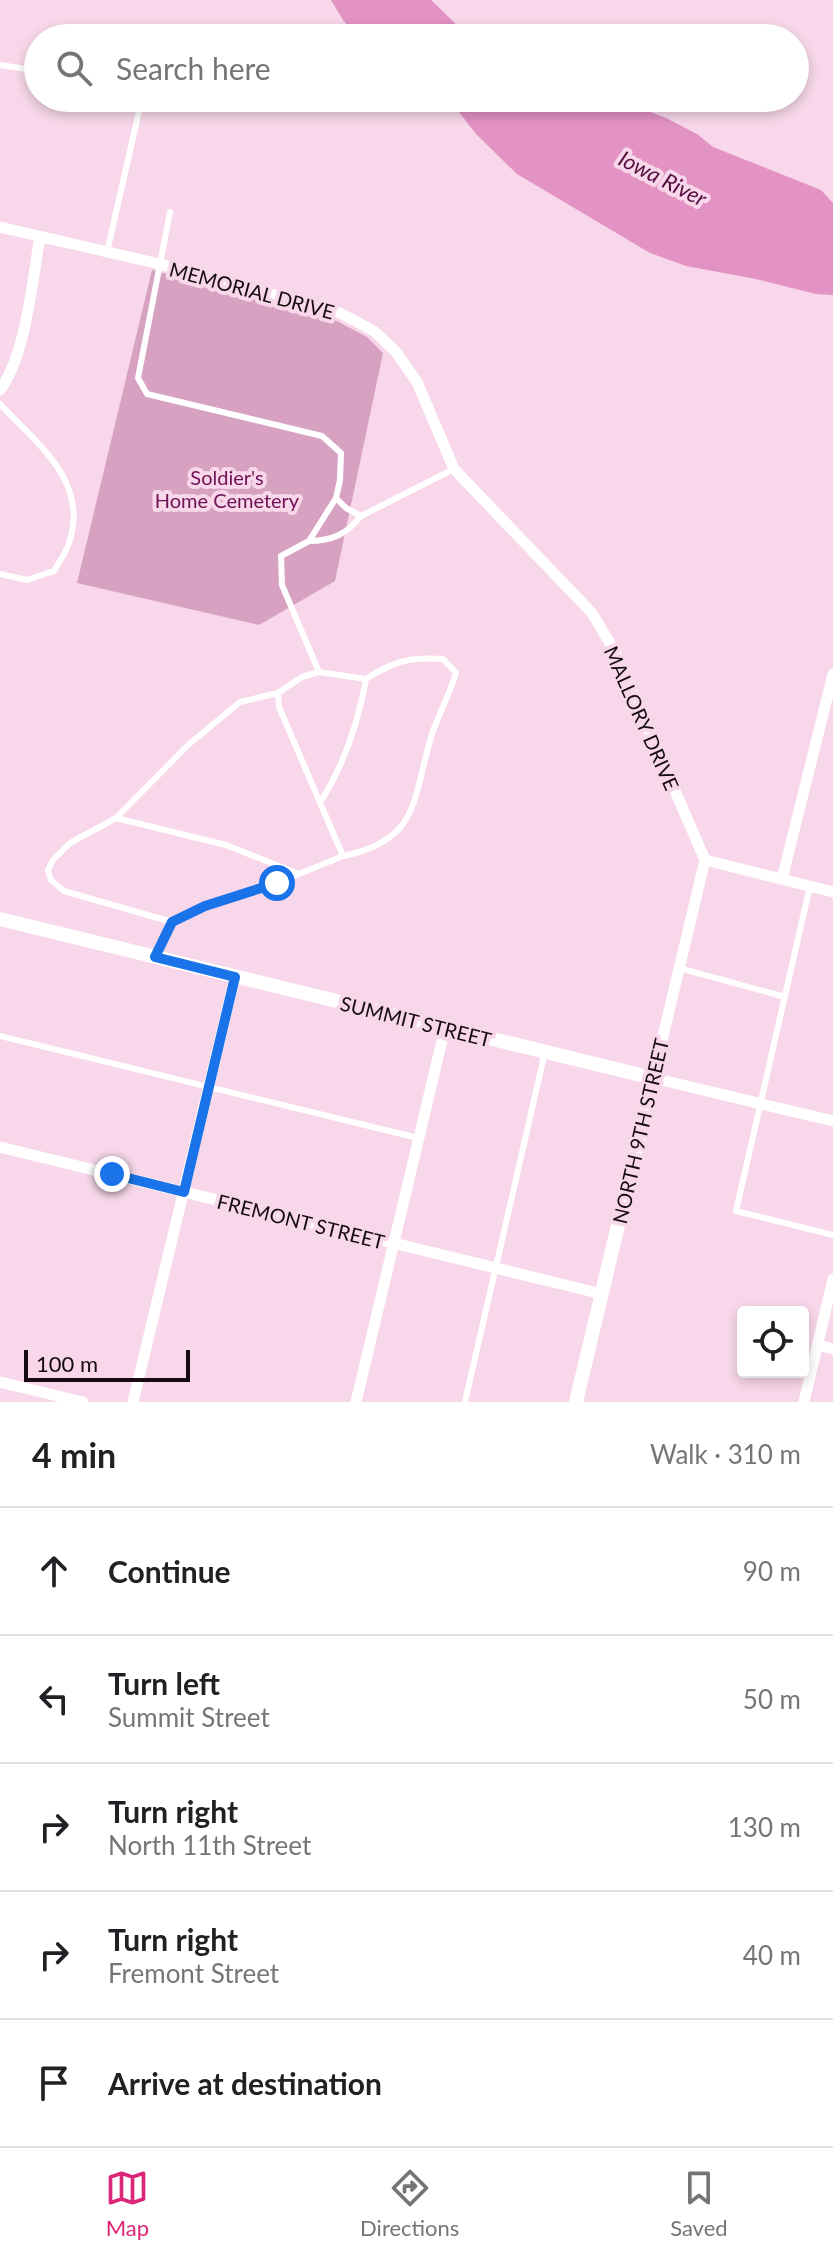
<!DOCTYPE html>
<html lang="en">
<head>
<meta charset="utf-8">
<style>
  body { margin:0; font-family:Lato,sans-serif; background:#f6f6f6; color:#202124 }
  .controls { position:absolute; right:24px; bottom:24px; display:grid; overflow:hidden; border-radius:8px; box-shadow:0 4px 12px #0003 }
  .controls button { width:72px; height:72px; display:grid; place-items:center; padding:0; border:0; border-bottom:2px solid #e0e0e0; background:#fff; color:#202124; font:40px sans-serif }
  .scale { position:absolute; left:24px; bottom:20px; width:166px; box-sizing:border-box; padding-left:8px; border:4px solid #150b11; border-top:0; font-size:22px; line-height:28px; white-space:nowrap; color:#150b11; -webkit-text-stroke:6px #f7d7e9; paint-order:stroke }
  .stop { position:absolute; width:24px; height:24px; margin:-18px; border:6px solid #1a73e8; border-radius:50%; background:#fff }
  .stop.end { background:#1a73e8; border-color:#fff; box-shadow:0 2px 8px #0008 }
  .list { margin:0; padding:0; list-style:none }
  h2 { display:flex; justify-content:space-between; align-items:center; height:104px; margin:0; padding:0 32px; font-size:34px }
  h2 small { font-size:26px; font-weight:400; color:#757577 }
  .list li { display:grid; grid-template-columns:52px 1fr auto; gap:24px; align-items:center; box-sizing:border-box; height:128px; padding:0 32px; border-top:2px solid #e0e0e0 }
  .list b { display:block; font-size:30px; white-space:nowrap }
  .list p { margin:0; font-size:26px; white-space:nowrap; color:#757577 }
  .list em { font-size:26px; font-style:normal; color:#757577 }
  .icon { flex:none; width:44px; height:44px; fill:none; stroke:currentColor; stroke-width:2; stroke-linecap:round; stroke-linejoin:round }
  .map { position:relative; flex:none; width:833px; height:1402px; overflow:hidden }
  .search { position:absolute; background:#fff; box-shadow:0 4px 12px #0003; left:24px; right:24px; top:24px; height:88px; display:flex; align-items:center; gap:20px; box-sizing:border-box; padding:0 28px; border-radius:44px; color:#757577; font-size:30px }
  .sheet { height:744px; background:#fff }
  nav { display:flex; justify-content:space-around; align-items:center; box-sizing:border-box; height:112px; border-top:2px solid #e0e0e0; background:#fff; font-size:22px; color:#757577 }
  nav a { display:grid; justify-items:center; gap:4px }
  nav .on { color:#db2777 }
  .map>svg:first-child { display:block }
  .green { fill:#d7a1c1 }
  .water { fill:#e292c3 }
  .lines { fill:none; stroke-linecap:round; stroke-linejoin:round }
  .service { stroke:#fff; stroke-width:6 }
  .minor { stroke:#fff; stroke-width:11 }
  .tertiary { stroke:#fff; stroke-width:14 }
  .route { stroke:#1a73e8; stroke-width:10 }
  .labels { text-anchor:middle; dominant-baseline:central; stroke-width:8; stroke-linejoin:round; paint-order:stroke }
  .street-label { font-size:20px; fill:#150b11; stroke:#f7d7e9 }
  .park-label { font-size:20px; fill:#6f1155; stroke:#f7d7e9 }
  .water-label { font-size:22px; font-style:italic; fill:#550f41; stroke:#f7d7e9 }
</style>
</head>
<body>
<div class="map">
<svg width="833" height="1402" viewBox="0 0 833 1402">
  <rect width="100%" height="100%" fill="#f7d7e9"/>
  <!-- green -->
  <path class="green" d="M 152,270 L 337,321 L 367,337 L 383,353 L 335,581 L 259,625 L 77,583 Z"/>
  <!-- water -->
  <path class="water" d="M 331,0 L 431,0 L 457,25 L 476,38 L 358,38 L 343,20 Z
    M 448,98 L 615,98 L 666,118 L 697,134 L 713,147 L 821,190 L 833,203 L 833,295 L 816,294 L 756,279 L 686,266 L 650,253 L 517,174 L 476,134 Z"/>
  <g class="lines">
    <!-- service -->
    <path class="service" d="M 0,65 L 38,71
      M 170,212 L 138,378 L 147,394 L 322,436 L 341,453 L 340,480 L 336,498 L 346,508 L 361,516 L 454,469
      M 107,252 L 142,98
      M 0,404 C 36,443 90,481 69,543 C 66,553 59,562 54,571 L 27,580 L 0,574
      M 309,541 C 332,541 347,534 361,516
      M 319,672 L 366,679 C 358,724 344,765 320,803
      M 116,818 L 226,845 L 299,874
      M 343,856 C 423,840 412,795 433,731 C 440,712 450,693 456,673 L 443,659 C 410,657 394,661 366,679
      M 810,886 L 736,1211 L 833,1235
      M 172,922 L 205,906 L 277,883 L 343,856 L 279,707 L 278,693
      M 155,957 L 172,922 L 64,891 L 51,880 L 48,870 L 53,860 L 70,843 L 116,818 L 188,745 L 240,702 L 278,693 L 302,677 L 319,672 L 282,585 L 281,556 L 309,541 L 336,498
      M 679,968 L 785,997
      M 0,1036 L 418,1138
      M 465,1402 L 545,1052"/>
    <!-- minor -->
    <path class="minor" d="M 0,227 L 159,264 L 340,313 L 374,331 L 396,352 L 417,382 L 454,469 L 592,613 L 615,652 L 705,860
      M 0,390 C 26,355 32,281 40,237
      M 705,860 L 653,1078 L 833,1121
      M 705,860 L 833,892
      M 782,879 L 833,674
      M 0,1147 L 602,1294
      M 818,1345 L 833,1349
      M 0,1382 L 83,1402
      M 133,1402 L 235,977
      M 356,1402 L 445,1028
      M 804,1402 L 833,1279"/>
    <!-- tertiary -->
    <path class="tertiary" d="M 0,919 L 653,1078 L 576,1402"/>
  </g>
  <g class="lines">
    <!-- route -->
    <path class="route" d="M 112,1174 L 184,1192 L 235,977 L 155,957 L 172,922 L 205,906 L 277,883"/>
  </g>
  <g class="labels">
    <!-- street labels -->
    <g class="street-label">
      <text transform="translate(252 290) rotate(15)">MEMORIAL DRIVE</text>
      <text transform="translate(642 718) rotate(66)">MALLORY DRIVE</text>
      <text transform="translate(416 1021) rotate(14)">SUMMIT STREET</text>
      <text transform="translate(640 1131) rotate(-77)">NORTH 9TH STREET</text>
      <text transform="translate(301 1221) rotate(14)">FREMONT STREET</text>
    </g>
    <!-- park labels -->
    <g class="park-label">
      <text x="227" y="477">Soldier's<tspan x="227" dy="23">Home Cemetery</tspan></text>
    </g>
    <!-- water labels -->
    <g class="water-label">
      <text transform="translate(663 178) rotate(27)">Iowa River</text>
    </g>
  </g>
</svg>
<div class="controls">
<button><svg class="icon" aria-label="locate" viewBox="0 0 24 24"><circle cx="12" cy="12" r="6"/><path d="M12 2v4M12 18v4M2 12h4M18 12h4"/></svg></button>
</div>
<div class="scale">100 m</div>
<div class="stop" style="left:277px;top:883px"></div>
<div class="stop end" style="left:112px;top:1174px"></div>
<div class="search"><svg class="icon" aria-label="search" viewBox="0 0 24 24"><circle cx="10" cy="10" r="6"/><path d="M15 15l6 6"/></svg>Search here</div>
</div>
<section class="sheet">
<h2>4 min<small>Walk · 310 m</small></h2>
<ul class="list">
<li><svg class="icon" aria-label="ahead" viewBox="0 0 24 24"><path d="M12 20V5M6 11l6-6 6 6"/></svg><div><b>Continue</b></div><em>90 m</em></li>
<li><svg class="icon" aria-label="left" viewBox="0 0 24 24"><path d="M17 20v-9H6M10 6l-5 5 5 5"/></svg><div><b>Turn left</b><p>Summit Street</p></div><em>50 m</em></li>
<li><svg class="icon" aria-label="right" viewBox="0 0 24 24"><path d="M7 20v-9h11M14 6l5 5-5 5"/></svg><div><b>Turn right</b><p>North 11th Street</p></div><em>130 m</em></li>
<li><svg class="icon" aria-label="right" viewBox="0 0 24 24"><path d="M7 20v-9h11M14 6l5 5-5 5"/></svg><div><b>Turn right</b><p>Fremont Street</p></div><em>40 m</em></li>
<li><svg class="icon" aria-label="arrive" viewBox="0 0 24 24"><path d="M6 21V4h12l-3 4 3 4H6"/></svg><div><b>Arrive at destination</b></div></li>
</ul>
</section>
<nav>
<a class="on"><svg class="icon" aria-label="map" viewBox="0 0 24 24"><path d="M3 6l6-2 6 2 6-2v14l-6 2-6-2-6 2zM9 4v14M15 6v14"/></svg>Map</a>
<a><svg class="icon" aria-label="directions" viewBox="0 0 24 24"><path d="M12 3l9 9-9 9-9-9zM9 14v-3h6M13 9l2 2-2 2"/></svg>Directions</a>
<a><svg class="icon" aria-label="saved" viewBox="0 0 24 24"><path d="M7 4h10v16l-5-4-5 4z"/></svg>Saved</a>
</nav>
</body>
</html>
